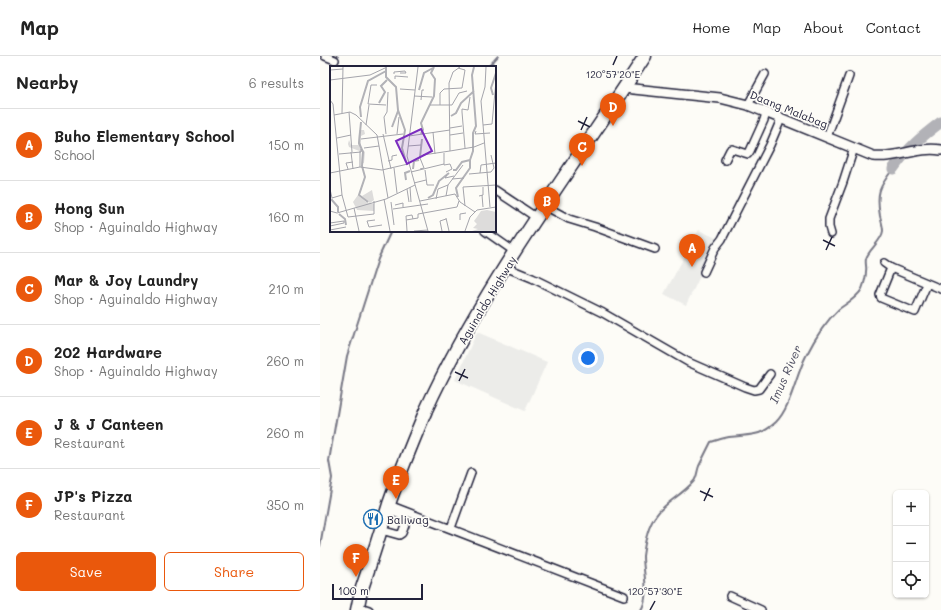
<!DOCTYPE html>
<html lang="en">
<head>
<meta charset="utf-8">
<style>
  body { margin:0; font-family:Mali,sans-serif; background:#f2f2f2; color:#222 }
  .controls { position:absolute; right:12px; bottom:12px; display:grid; overflow:hidden; border-radius:6px; box-shadow:0 1px 3px #0004 }
  .controls button { width:36px; height:36px; display:grid; place-items:center; padding:0; border:0; border-bottom:1px solid #e0e0e0; background:#fff; color:#222; font:20px sans-serif }
  .scale { position:absolute; left:12px; bottom:10px; width:91px; box-sizing:border-box; padding-left:4px; border:2px solid #22223b; border-top:0; font-size:11px; line-height:14px; white-space:nowrap; color:#22223b; -webkit-text-stroke:3px #fdfcf7; paint-order:stroke }
  .you { position:absolute; left:268px; top:302px; width:14px; height:14px; margin:-10px; border:3px solid #fff; border-radius:50%; background:#1a73e8; box-shadow:0 0 0 6px #1a73e833 }
  .badge { display:grid; place-items:center; width:26px; height:26px; border-radius:50%; background:#ea580c; color:#fff; font-size:13px; font-weight:700 }
  .pin { position:absolute; translate:-50% -33px; filter:drop-shadow(0 1px 2px #0008) }
  .pin::after { content:''; position:absolute; top:21px; width:14px; height:12px; background:inherit; clip-path:polygon(0 0,100% 0,50% 100%) }
  .list { margin:0; padding:0; list-style:none }
  h2 { display:flex; justify-content:space-between; align-items:center; height:52px; margin:0; padding:0 16px; font-size:17px }
  h2 small { font-size:13px; font-weight:400; color:#767676 }
  .list li { display:grid; grid-template-columns:26px 1fr auto; gap:12px; align-items:center; box-sizing:border-box; height:72px; padding:0 16px; border-top:1px solid #e0e0e0 }
  .list b { display:block; font-size:15px; white-space:nowrap }
  .list p { margin:0; font-size:13px; white-space:nowrap; color:#767676 }
  .list em { font-size:13px; font-style:normal; color:#767676 }
  .actions { display:flex; gap:8px; padding:12px 16px }
  .actions a { flex:1; padding:9px 0; border:1px solid #ea580c; border-radius:6px; text-align:center; font-size:14px; color:#ea580c }
  .actions .main { background:#ea580c; color:#fff }
  .icon { flex:none; width:22px; height:22px; fill:none; stroke:currentColor; stroke-width:2; stroke-linecap:round; stroke-linejoin:round }
  .map { position:relative; flex:none; width:621px; height:554px; overflow:hidden }
  header { display:flex; align-items:center; gap:24px; box-sizing:border-box; height:56px; padding:0 20px; background:#fff; border-bottom:1px solid #e0e0e0 }
  header strong { font-size:19px }
  nav { display:flex; gap:22px; margin-inline-start:auto; font-size:14px }
  main { display:flex }
  aside { flex:1; background:#fff }
  .map>svg:first-child { display:block }
  .built { fill:#ecece9 }
  .lines { fill:none; stroke-linecap:round; stroke-linejoin:round }
  .stream { stroke:#787885; stroke-width:2 }
  .river { stroke:#b2b2b7; stroke-width:11 }
  .minor-casing { stroke:#22223b; stroke-width:10 }
  .tertiary-casing { stroke:#22223b; stroke-width:12 }
  .primary-casing { stroke:#22223b; stroke-width:15 }
  .minor { stroke:#fdfcf7; stroke-width:7 }
  .tertiary { stroke:#fdfcf7; stroke-width:9 }
  .primary { stroke:#fdfcf7; stroke-width:12 }
  .ticks { fill:none; stroke:#22223b; stroke-width:1.5 }
  .labels { text-anchor:middle; dominant-baseline:central; stroke-width:3.5; stroke-linejoin:round; paint-order:stroke }
  .street-label { font-size:11px; fill:#22223b; stroke:#fdfcf7 }
  .poi-label { font-size:11px; fill:#22223b; stroke:#fdfcf7; text-anchor:start }
  .water-label { font-size:12px; font-style:italic; fill:#545466; stroke:#fdfcf7 }
  .inset-river { fill:none; stroke:#b2b2b7; stroke-width:2 }
  .inset-road { fill:none; stroke:#a5a5ac; stroke-width:1 }
  .view { fill:#7b2cbf; fill-opacity:0.15; stroke:#7b2cbf; stroke-width:2 }
  .inset-edge { fill:none; stroke:#22223b; stroke-width:2 }
  .ticks-label { font-size:10px; text-anchor:middle; fill:#22223b; stroke:#fdfcf7; stroke-width:3.5; stroke-linejoin:round; paint-order:stroke }
</style>
</head>
<body>
<header>
<strong>Map</strong>
<nav><a>Home</a><a>Map</a><a>About</a><a>Contact</a></nav>
</header>
<main>
<aside>
<h2>Nearby<small>6 results</small></h2>
<ul class="list">
<li><span class="badge">A</span><div><b>Buho Elementary School</b><p>School</p></div><em>150 m</em></li>
<li><span class="badge">B</span><div><b>Hong Sun</b><p>Shop · Aguinaldo Highway</p></div><em>160 m</em></li>
<li><span class="badge">C</span><div><b>Mar &amp; Joy Laundry</b><p>Shop · Aguinaldo Highway</p></div><em>210 m</em></li>
<li><span class="badge">D</span><div><b>202 Hardware</b><p>Shop · Aguinaldo Highway</p></div><em>260 m</em></li>
<li><span class="badge">E</span><div><b>J &amp; J Canteen</b><p>Restaurant</p></div><em>260 m</em></li>
<li><span class="badge">F</span><div><b>JP's Pizza</b><p>Restaurant</p></div><em>350 m</em></li>
</ul>
<div class="actions"><a class="main">Save</a><a>Share</a></div>
</aside>
<div class="map">
<svg width="621" height="554" viewBox="0 0 621 554">
  <rect width="100%" height="100%" fill="#fdfcf7"/>
  <filter id="ink" filterUnits="userSpaceOnUse"><feTurbulence type="fractalNoise" baseFrequency=".025" numOctaves="2"/><feDisplacementMap in="SourceGraphic" scale="8" xChannelSelector="R" yChannelSelector="G"/><feConvolveMatrix kernelMatrix="1 2 1 2 8 2 1 2 1" color-interpolation-filters="sRGB"/></filter>
  <g filter="url(#ink)">
    <!-- built -->
    <path class="built" d="M 379,174 L 398,183 L 366,249 L 344,238 Z
      M 157,276 L 227,306 L 205,355 L 135,324 Z"/>
    <g class="lines">
      <!-- stream -->
      <path class="stream" d="M 168,11 L 178,0
        M 0,490 L 12,422 L 9,405 L 27,300 L 58,203 L 71,175
        M 321,554 C 330,539 323,516 323,500 C 324,493 325,485 327,479 C 335,448 357,445 374,425 C 377,421 377,415 379,410 C 383,402 387,394 391,386 C 397,384 403,382 409,381 C 430,378 439,382 456,366 C 471,351 476,319 486,300 C 494,284 506,265 519,253 C 527,247 537,242 542,233 C 544,228 546,220 546,215 C 547,212 545,207 546,203 C 548,194 562,185 563,175 C 563,170 561,164 560,160 C 556,137 559,131 573,113"/>
      <!-- river -->
      <path class="river" d="M 573,113 C 588,92 601,81 621,66"/>
      <defs>
        <path id="minor" d="M 5,0 L 15,4
          M 428,49 L 445,18
          M 507,81 L 529,20
          M 405,104 L 410,94 L 412,93 L 428,98 L 430,95 L 444,64 L 446,57
          M 175,134 L 217,162
          M 225,150 L 249,163 L 275,171 L 335,193
          M 165,175 L 195,196
          M 511,178 L 509,171 L 509,163 L 523,126 L 534,92
          M 564,207 L 571,212 L 621,233
          M 185,211 L 212,222 L 283,257 L 368,306 L 425,331 L 434,334 L 439,333 L 450,318
          M 571,212 L 560,239 L 561,242 L 595,256 L 607,228
          M 384,216 L 395,192 L 402,183 L 450,89 L 461,63
          M 69,449 L 304,540
          M 131,472 L 151,417
          M 61,474 L 79,479 L 82,477 L 85,469 L 85,462 L 83,460 L 67,454
          M 410,540 L 441,554
          M 43,552 L 49,554"/>
        <path id="tertiary" d="M 304,32 L 400,42 L 428,49 L 553,100 C 576,103 598,90 621,94"/>
        <path id="primary" d="M 37,554 L 41,535 C 51,506 60,477 69,448 C 80,416 93,385 106,354 C 164,227 250,116 325,0"/>
      </defs>
      <!-- minor casing -->
      <use href="#minor" class="minor-casing"/>
      <!-- tertiary casing -->
      <use href="#tertiary" class="tertiary-casing"/>
      <!-- primary casing -->
      <use href="#primary" class="primary-casing"/>
      <!-- minor -->
      <use href="#minor" class="minor"/>
      <!-- tertiary -->
      <use href="#tertiary" class="tertiary"/>
      <!-- primary -->
      <use href="#primary" class="primary"/>
    </g>
  </g>
  <!-- ticks -->
  <path class="ticks" d="M 293,9 L 297,0M 258,65 L 270,71M 261,74 L 267,61M 503,184 L 515,190M 506,194 L 512,181M 135,316 L 148,322M 139,325 L 145,313M 380,435 L 393,441M 384,445 L 390,432M 330,554 L 335,545"/>
  <!-- icons -->
  <defs>
    <symbol id="restaurant-ring" viewBox="-11 -11 22 22"><circle r="9.5" fill="#fdfcf7" stroke="#1f6fb2" stroke-width="1.5"/><path d="M-5-6h1v4h1v-4h1v4h1v-4h1v5L-1.5 .5V6h-2V.5L-5-1ZM5-6V6H3V1.5H1.5Q1.5-4 5-6Z" fill="#1f6fb2"/></symbol>
  </defs>
  <g fill-rule="evenodd">
    <use href="#restaurant-ring" x="42" y="452" width="22" height="22"/>
  </g>
  <g class="labels">
    <!-- street labels -->
    <g class="street-label">
      <text transform="translate(469 53) rotate(22)">Daang Malabag</text>
      <text transform="translate(167 244) rotate(-59)">Aguinaldo Highway</text>
    </g>
    <!-- poi labels -->
    <g class="poi-label">
      <text x="67" y="463">Baliwag</text>
    </g>
    <!-- water labels -->
    <g class="water-label">
      <text transform="translate(465 318) rotate(-66)">Imus River</text>
    </g>
  </g>
  <!-- overview -->
  <g transform="translate(10 10)">
    <rect width="166" height="166" fill="#fdfcf7"/>
    <path d="M 29,64 L 34,64 L 35,68 L 31,70 L 31,82 L 35,86 L 34,97 L 31,98 L 32,86 L 19,81 L 18,78 L 19,74 L 21,79 L 28,79 ZM 42,124 L 44,134 L 40,137 L 32,130 ZM 28,129 L 36,136 L 44,138 L 44,145 L 27,144 L 23,136 ZM 157,144 L 166,146 L 166,165 L 142,165 L 148,163 L 143,162 L 147,158 L 144,155 L 147,151 L 151,145 Z" fill="#dddcdb"/>
    <path class="inset-river" d="M 56,1 L 56,11 L 66,21 L 68,44 L 75,64 L 72,82 L 76,96M 89,24 L 94,7 L 103,2M 163,29 L 161,22 L 166,7M 49,37 L 55,26 L 51,20 L 57,14M 121,50 L 126,47 L 131,37 L 144,25M 31,51 L 30,41 L 38,15 L 56,5M 31,56 L 29,77 L 33,86 L 32,100 L 35,111 L 29,129 L 38,136M 62,61 L 68,45M 91,68 L 93,64 L 91,57 L 104,30 L 105,13 L 101,7 L 104,1M 90,91 L 92,73M 140,94 L 143,85 L 143,67 L 146,60 L 142,9 L 144,1M 83,103 L 84,95 L 89,94M 123,104 L 126,104 L 132,96 L 140,94 L 140,102 L 126,122 L 128,131M 76,114 L 75,107 L 80,105M 98,132 L 103,129 L 109,115 L 119,107M 1,133 L 8,141 L 8,146M 9,148 L 15,153 L 16,159"/>
    <path class="inset-road" d="M 88,1 L 77,90 L 98,165M 130,1 L 123,6 L 119,17 L 120,85 L 144,81 L 154,77M 156,1 L 155,21 L 151,35 L 160,141M 0,4 L 13,3M 64,8 L 64,6 L 75,5 L 76,7 L 70,7M 65,13 L 65,10 L 78,11M 0,14 L 40,9 L 55,2M 47,19 L 41,19 L 38,38 L 56,39M 70,23 L 85,24M 84,30 L 102,31M 0,34 L 3,38 L 12,129 L 18,151 L 44,148 L 44,135M 91,34 L 92,24 L 94,24M 100,39 L 122,39 L 129,27 L 137,25M 110,39 L 110,27 L 114,23 L 132,22 L 135,4 L 128,2M 19,46 L 22,86M 12,47 L 13,1M 4,49 L 20,46 L 26,49 L 47,69 L 49,80M 36,59 L 39,39M 153,59 L 162,58 L 166,15M 120,62 L 132,60M 146,65 L 145,68 L 160,67M 103,66 L 105,88M 53,68 L 61,103M 56,68 L 54,51 L 57,46 L 58,26M 67,68 L 69,51M 120,69 L 133,67M 79,70 L 120,64M 7,72 L 21,69M 31,73 L 73,68M 49,80 L 58,132M 78,80 L 91,79M 34,82 L 49,80M 135,82 L 132,46 L 132,43 L 138,44 L 140,31M 30,85 L 30,101M 21,86 L 23,103M 114,87 L 114,99 L 120,98 L 122,103 L 116,106M 9,88 L 31,86 L 31,83M 93,89 L 120,85M 58,95 L 62,94 L 62,90 L 67,89M 64,102 L 67,127M 18,103 L 16,97 L 23,96M 90,103 L 94,102 L 90,92M 95,104 L 97,119 L 104,119M 81,106 L 114,98M 0,107 L 30,101 L 52,104 L 78,98M 150,107 L 151,99 L 166,97M 139,108 L 161,106 L 164,102 L 161,89M 117,109 L 115,112 L 124,110M 122,113 L 134,112M 84,117 L 96,114M 80,121 L 81,136M 0,123 L 2,132 L 12,129M 77,123 L 79,136M 152,129 L 153,141M 116,130 L 118,119 L 133,99M 149,130 L 153,129 L 153,121M 54,133 L 60,165M 106,133 L 108,123 L 118,119M 90,135 L 125,128 L 130,136M 61,136 L 64,159M 130,136 L 145,146M 65,139 L 73,137 L 73,141M 135,140 L 133,121 L 166,119M 24,142 L 29,165M 63,143 L 98,138M 0,145 L 7,147 L 56,133 L 85,119M 116,152 L 119,165M 45,154 L 37,155 L 39,161 L 52,159M 76,154 L 88,152 L 88,148 L 127,141 L 129,135M 130,154 L 130,148 L 136,147M 0,157 L 14,155 L 14,157 L 0,160M 0,164 L 16,161M 77,165 L 76,150 L 82,149 L 83,153M 84,165 L 98,164M 112,165 L 110,155 L 116,153M 135,165 L 140,151 L 147,144 L 166,141"/>
    <path class="view" d="M 91,63 L 102,85 L 77,98 L 66,75 Z"/>
    <rect width="166" height="166" class="inset-edge"/>
  </g>
  <g class="ticks-label">
    <text x="293" y="22">120°57'20"E</text>
    <text x="335" y="539">120°57'30"E</text>
  </g>
</svg>
<div class="controls">
<button>+</button>
<button>−</button>
<button><svg class="icon" aria-label="locate" viewBox="0 0 24 24"><circle cx="12" cy="12" r="6"/><path d="M12 2v4M12 18v4M2 12h4M18 12h4"/></svg></button>
</div>
<div class="scale">100 m</div>
<div class="you"></div>
<div class="pin badge" style="left:372px;top:211px">A</div>
<div class="pin badge" style="left:227px;top:164px">B</div>
<div class="pin badge" style="left:262px;top:110px">C</div>
<div class="pin badge" style="left:293px;top:70px">D</div>
<div class="pin badge" style="left:76px;top:443px">E</div>
<div class="pin badge" style="left:36px;top:521px">F</div>
</div>
</main>
</body>
</html>
